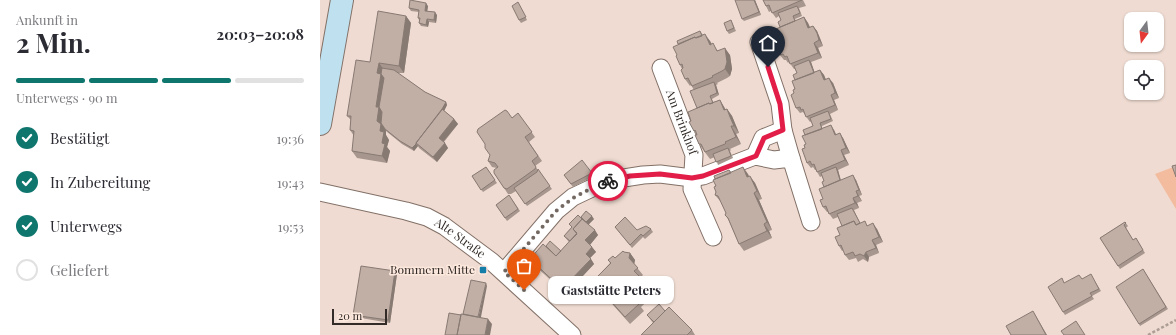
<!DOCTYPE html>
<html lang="de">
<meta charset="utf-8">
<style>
body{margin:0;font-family:"Playfair Display",serif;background:#f7f7f7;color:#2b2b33;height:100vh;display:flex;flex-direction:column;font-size:15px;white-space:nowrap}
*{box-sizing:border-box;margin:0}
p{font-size:13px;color:#7c7c81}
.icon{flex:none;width:22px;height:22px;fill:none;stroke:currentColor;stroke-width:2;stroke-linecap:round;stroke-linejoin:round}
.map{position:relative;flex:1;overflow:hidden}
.panel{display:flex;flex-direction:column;background:#fff;width:320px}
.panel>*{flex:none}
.needle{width:26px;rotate:195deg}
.buttons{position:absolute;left:804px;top:12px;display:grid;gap:8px}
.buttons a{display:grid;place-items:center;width:40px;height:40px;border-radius:8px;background:#fff;box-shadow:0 1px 3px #0004;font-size:20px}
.scale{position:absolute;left:12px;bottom:10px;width:55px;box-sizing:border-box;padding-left:4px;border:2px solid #322b27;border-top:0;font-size:11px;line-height:14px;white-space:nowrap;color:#322b27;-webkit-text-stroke:3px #fde8de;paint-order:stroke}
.pin{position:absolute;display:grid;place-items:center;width:34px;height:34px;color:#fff;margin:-41px -17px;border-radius:50% 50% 50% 0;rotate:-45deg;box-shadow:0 0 4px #0007}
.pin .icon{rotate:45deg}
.courier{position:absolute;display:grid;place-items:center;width:40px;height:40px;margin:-20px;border:3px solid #e11d48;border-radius:50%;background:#fff;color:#222;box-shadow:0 1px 5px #0007}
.bubble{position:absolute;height:28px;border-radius:8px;background:#fff;box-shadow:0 1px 3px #0004;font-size:13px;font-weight:700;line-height:28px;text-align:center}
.headline em{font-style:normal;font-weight:700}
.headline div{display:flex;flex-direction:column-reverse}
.headline{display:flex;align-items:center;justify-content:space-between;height:68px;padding:0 16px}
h1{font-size:26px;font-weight:700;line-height:30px}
.bar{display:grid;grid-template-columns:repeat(4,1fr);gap:6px 4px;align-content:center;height:48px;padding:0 16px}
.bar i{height:5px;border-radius:3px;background:#e1e1e2}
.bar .on{background:#0f766e}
.bar p{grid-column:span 4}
ol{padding:0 16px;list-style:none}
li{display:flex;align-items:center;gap:12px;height:44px}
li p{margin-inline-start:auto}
li .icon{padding:4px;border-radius:50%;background:#0f766e;color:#fff;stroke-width:4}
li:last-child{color:#7c7c81}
li i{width:22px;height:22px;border:2px solid #e1e1e2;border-radius:50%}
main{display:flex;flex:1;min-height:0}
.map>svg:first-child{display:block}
</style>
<main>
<section class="panel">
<div class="headline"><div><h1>2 Min.</h1><p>Ankunft in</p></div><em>20:03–20:08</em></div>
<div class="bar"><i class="on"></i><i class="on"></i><i class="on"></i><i></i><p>Unterwegs · 90 m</p></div>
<ol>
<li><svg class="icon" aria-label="check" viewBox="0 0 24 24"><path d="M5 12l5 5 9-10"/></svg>Bestätigt<p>19:36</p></li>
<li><svg class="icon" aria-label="check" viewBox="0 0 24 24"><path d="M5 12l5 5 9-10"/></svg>In Zubereitung<p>19:43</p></li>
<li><svg class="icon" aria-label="check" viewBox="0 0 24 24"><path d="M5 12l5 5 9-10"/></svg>Unterwegs<p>19:53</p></li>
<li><i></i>Geliefert</li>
</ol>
</section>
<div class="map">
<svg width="856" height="335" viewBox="0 0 856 335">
<rect width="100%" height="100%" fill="#efdbd1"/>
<path fill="#f4bc9e" d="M856,166V209L835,174Z"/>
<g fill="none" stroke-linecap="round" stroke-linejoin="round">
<defs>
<g id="minor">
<path d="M439,42L460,104L463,130L471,158"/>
<path id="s1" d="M341,68L374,155L372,189L393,237"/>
<path d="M435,156L443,138L463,130"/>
<path id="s2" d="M0,192L86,211L107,217L124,226L171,261L252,335"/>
<path d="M184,272L236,211L253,197L272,188L291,180L323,175L340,174L372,178L383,176L435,156L454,160L471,158L491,222"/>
</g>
<path id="secondary" d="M0,124L22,0"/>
</defs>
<use href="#minor" stroke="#827067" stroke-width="19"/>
<use href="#secondary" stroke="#827067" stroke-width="24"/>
<path stroke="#ac9d95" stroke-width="2.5" stroke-dasharray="3 2" stroke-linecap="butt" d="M828,335L856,320"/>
<use href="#minor" stroke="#fff" stroke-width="17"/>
<use href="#secondary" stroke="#bee0ef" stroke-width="22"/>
</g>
<path fill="#a6968d" d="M435,0L441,15L424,21L422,19Z
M443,0H483L486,6L479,8L482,16L475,19L476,21L484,17L488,23L490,27L493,26L497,31L500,38L503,46L498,48L502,58L491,62L494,72L500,70L504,75L506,80L513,83L519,98L514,100L518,110L510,114L513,121L502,126V128L514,130L516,134L523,138L530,153L524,155L529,165L518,170L521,180H536L542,195L539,196L542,201L537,203L539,208L534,210L540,223L557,229L563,242L556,245L559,253L549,257L548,262L543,259L538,262L536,258L529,260L525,255L524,250L522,251L519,246L520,235L522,226L518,217L513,219L508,212H507L503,207L504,181L502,176L500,177L496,170H495L493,167L491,168L487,163L485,148L486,144L485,135L493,126L492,121L490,122L485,115L483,112L480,113L476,108L474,93L475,80L477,73L475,69H474L469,62L468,63L466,60H464L460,55L458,40L461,20L459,16L456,18L451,11L449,12Z
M198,2L207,20L201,23L199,20Z
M108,6L107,11L117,15L116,23L109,22L108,27L101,26L99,23V20L98,18L99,12L91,11L89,8Z
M86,16L91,23L84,73H78L105,92L126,102L127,105L124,111L134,119L138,124L124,142L128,148L117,162L99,148L98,146L94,151L82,144L66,131V135L69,140L67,147L70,151L67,163L37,158L32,151L34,136L30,130L31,120L27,116L50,62Z
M411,20L416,31L409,34L407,31Z
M380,31L383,35L390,41L392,44L398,51L410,55L412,69L410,76L407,78L397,83L398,84L396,85L399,95L392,99L393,102L400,100L406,110L407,109L412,116L419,133L416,134L421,144L410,149L411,150L410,151L413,158L398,165L395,157L390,159L384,151L379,144L376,135L374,131L371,121L377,108L374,90L371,85L370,86L365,79L362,69L360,65L358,44Z
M198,113L215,137L209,142L222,161L215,166L232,189L207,206L196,191L191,194H188L174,173L177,168L172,167L168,161L192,118Z
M166,167L177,183L163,192L152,176Z
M409,170L411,172L428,174L429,177L435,183L442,199L439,200L452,230L449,231L452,238L424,251L419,244L408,219L405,215L406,213L401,202L395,195L396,192L395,179Z
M272,173L274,176L253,187L244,175Z
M189,195L200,211L187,221L176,205Z
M261,217L274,219L268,225L278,235L270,245L276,252L270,258L274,264L246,294L213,264L210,259L226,246L241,251L249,242L244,236L252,227L249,224L262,219Z
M805,222L808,226L806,228L813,240L816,238L825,253L800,269L780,238Z
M295,227L317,230L331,229L333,232L325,239L323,237L312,248Z
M304,252L310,253L315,260L314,264L323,275L320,278L332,287V292L334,295L321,307L324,311L310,324L293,305L288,298L291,295L281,285L276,278L290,263L288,260L295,258Z
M823,269L848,309L820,326L819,324Z
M75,271L77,274L70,323L35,317L33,315Z
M772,277L781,291L772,296L774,299L745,315L743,312L745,283Z
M345,311L372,330L375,335H321L333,323L327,315Z"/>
<path fill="#877a73" d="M434,0H435L441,15L439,12Z
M106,3L108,6L107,13L105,11Z
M115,12L117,15L116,23L114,20Z
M86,16L91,23L84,73L79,66Z
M484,17L488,23L492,33L488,28Z
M107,19L109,22L108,27L106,25Z
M493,26L497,31L503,46L499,40Z
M385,34L390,41L395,52L390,45Z
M494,43L498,48L502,58L498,53Z
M405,48L410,55L412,69L410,76L405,69Z
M489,60L491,62L496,76L494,73Z
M59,63L64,70L66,81L64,114L63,125L66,131V135L69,140L67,147L70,151L67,163L62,156L60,131L57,121L56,107L57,73Z
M500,70L504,75L508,85L504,80Z
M509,78L513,83L519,98L515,93Z
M394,82L396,85L399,95L397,93Z
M511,95L514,100L518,110L515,105Z
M400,100L404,107L409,117L404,110Z
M126,102L127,105L121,117L99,146Z
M407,109L412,116L419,133L414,126Z
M134,119L138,124L122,143L119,138Z
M511,125L514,130L518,140L515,135Z
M411,126L416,134L421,144L416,137Z
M520,133L523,138L530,153L526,148Z
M125,143L128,148L117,162L113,157Z
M96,144L98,146L94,151L92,148Z
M521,150L524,155L529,165L525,160Z
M423,167L428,174L432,184L427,177Z
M516,167L518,170L522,186L520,183Z
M533,175L536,180L542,195L539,190Z
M430,176L435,183L442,199L437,191Z
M536,191L542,201L538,196Z
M434,193L439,200L452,230L447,222Z
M533,198L537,203L539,208L535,203Z
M272,216L274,219L268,225L266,222Z
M553,223L557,229L563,242L559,237Z
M444,224L449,231L452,238L447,231Z
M275,230L278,235L269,246L265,240Z
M552,240L556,245L559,253L556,248Z
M272,247L276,252L269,259L266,254Z
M546,252L549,257L548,262L544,256Z
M310,253L315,260L314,265L309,258Z
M271,259L274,264L246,294L242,289Z
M75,271L77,274L70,323L68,320Z
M327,280L332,287V292L327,285Z
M166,283L167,286L160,322L158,319Z
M713,311L716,316L727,335H726Z
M168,319L172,324L170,335H165Z"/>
<path fill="#c1aea4" stroke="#877a73" d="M90,0L106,3L105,11L115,12L114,20L107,19L106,25L99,23L100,18H98L99,10L89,8Z
M415,0H434L439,12L422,19Z
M443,0H482L452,13L449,5L446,6Z
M198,2L206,17L199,20L192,6Z
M477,6L480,13L473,16L475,21L460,27L458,22L461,20L458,13Z
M58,11L86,16L79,66L59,63L57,73L61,74L56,107H59L57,121L61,124L60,131L64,132L62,143L65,144L62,156L32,151L34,131L30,130L31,116H27L36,60L50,62Z
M484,17L488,28L493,26L497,33L499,40L494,43L498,53L470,64L467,56L465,57L463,54L460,55L456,45L455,42L458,40L457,37H459L456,29Z
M411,20L414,28L407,31L404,23Z
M380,31L382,36L376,38L375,37L358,44L357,41Z
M385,34L390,45L393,43L397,51L405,48L407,62L405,69L402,71L392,76L393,77L372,86L368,78L365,79L361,70L363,68L362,64L360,65L356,56L357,55L353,47L375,37V38Z
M489,60L494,73L475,80L473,75L477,73L474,66Z
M62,68L74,70L105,92L126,102L121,111L96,143V144L92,148L80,141L65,129L61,123L62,112L59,107L64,78L61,74Z
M500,70L504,80L509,78L514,89L515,93L511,95L515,105L486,117L483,109L481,110L480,107L476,108L471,95L474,93L473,90L475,89L472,81Z
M394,82L397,93L390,96L393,103L390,104L389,103L377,108L370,91Z
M400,100L404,110L407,109L410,117L414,126H411L416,137L405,142L406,143L405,144L385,152L381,144H379L375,135H377L376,132L375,130L374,131L369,122L371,121L368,112L389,103V104Z
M122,109L134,119L119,138L125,143L113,157L96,143Z
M185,110L187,111L192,118L198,113L212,132L205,137L218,156L212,161L216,167L215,169L187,189L184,188L174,173V170L178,167L175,163L168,161L170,155L165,148V144L157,132L158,129Z
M508,111L511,119L500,123L502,129L485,135L483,130L493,126L490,118Z
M511,125L515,135L520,133L526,148L521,150L525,160L497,172L494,164L492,165L490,161L487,163L482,149L485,148L484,145L486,144L482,136Z
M408,148L411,156L396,162L393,154Z
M262,160L272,173L251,184L244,175Z
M856,165V177L852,166Z
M166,167L175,180L161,190L152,176Z
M423,167L427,177L430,176L437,191L434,193L447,222L444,224L447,231L419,244L408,218L405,215L406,213L398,196L395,195L396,192L394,187L396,186L393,180Z
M516,167L520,180L504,187L502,182L504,181L501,173Z
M218,169L230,186L205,204L194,188L217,172Z
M409,170L411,173L395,179L394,176Z
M533,175L539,190L536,191L538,196L533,198L535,203L509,214L506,206L503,207L500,200L503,199L499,189Z
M189,195L198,209L185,218L176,205Z
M532,208L540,223L536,225L534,221L522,226L517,214Z
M266,211L272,216L266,222L261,217Z
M258,215L262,219L253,229L257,234L250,241L244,236L252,227L249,224Z
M305,217L317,230L326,226L331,229L323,236L321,234L310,245L295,227Z
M262,219L275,230L265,240L272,247L266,254L271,259L242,289L210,259L223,244L236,256L257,233L253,229Z
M534,221L536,225L545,221L547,226L553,223L559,237L552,240L556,248L546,252L544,256L540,254L535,256L533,252L525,255L521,245L519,246L515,237L520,235L517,228Z
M805,222L806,223L804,225L813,240L816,238L823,250L798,266L780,238Z
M230,241L241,251L236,256L226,246Z
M303,251L304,252L310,253L309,258L318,268L314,271L322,279L327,280V285L329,287L315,300L319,304L305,317L288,298L292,294L276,278L291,263L288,260L293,256L295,258Z
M41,266L75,271L68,320L33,315Z
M823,269L846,307L819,324L796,287Z
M771,274L779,289L770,293L772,296L743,312L728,287L742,278L744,283L759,275L762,279Z
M151,280L166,283L158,317L143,314Z
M339,304L345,311L334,322L327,315Z
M349,307L372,330L367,335H321Z
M713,311L726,335H691L686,326Z
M129,313L141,315L137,335H125Z
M141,314L168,319L165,335H137Z
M756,321L765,335H744L741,331Z"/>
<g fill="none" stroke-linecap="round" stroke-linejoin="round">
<path stroke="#746962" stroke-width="4" stroke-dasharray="0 7.2" d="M204,290L184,272L236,211L253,198L272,188L288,181"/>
<path stroke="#e11d48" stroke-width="5" d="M288,181L310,176L340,174L372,178L383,176L436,156L444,138L463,130L460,104L448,67"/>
</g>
<rect fill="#157ea8" stroke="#fde8de" stroke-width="1.5" x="159" y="266" width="8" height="8" rx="2"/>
<g text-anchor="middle" stroke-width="3" stroke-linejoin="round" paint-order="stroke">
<g font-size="12" fill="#322b27" stroke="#fde8de">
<text dy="4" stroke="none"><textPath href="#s1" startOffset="58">Am Brinkhof</textPath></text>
<text dy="4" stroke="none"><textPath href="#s2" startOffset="149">Alte Straße</textPath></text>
</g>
<g font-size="12" fill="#322b27" stroke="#fde8de" text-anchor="end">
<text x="155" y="274">Bommern Mitte</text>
</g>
</g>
</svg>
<div class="buttons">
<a><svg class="needle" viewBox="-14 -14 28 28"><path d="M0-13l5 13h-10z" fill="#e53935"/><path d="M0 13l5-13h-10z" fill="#7c7c81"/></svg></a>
<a><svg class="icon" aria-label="locate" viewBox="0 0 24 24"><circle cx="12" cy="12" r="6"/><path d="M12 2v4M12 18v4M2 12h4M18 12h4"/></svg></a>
</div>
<div class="scale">20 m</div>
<div class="pin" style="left:204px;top:290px;background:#ea580c"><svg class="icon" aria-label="bag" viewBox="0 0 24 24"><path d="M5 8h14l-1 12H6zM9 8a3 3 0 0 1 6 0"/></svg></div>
<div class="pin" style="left:448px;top:67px;background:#1f2937"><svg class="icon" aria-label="home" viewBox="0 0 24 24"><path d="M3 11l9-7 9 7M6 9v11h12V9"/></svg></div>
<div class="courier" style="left:288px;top:181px"><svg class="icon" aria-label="bike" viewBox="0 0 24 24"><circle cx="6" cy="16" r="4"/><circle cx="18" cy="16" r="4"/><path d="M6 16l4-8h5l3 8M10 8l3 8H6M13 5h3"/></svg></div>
<div class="bubble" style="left:228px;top:276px;width:126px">Gaststätte Peters</div>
</div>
</main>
